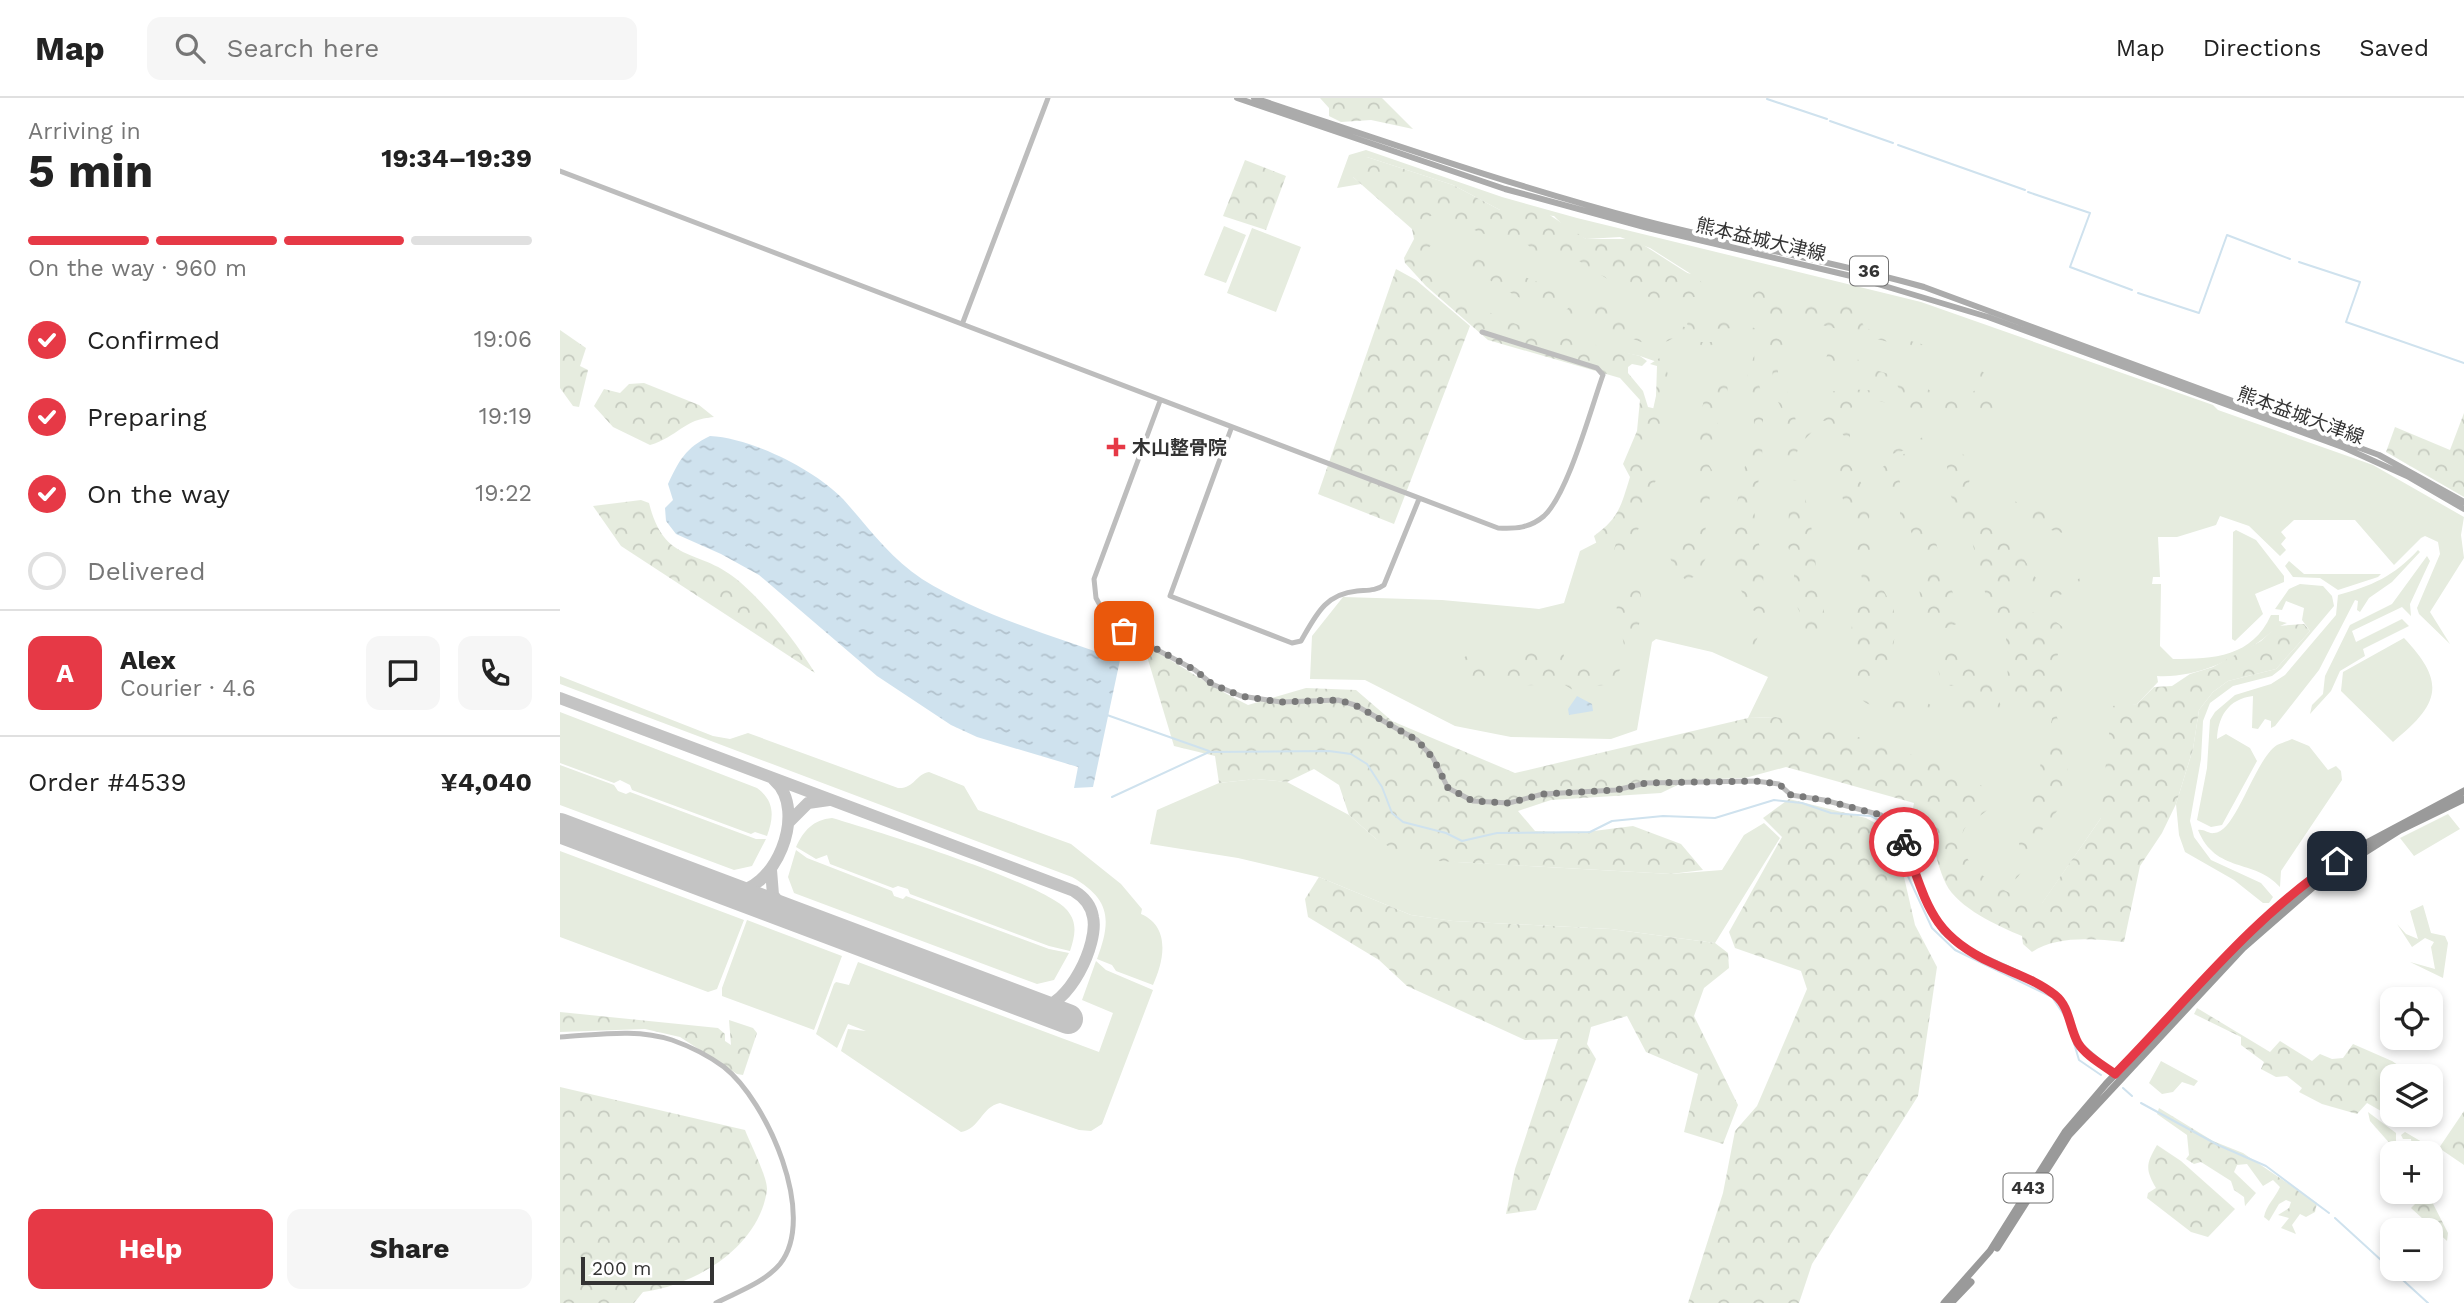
<!DOCTYPE html>
<meta charset="utf-8">
<style>
body{margin:0;font-family:"Work Sans","Noto Sans JP",sans-serif;background:#f6f6f6;color:#222;height:100vh;display:flex;flex-direction:column;font-size:26px;white-space:nowrap}
*{box-sizing:border-box;margin:0}
p{font-size:23px;color:#767676}
.icon{flex:none;width:38px;height:38px;fill:none;stroke:currentColor;stroke-width:2;stroke-linecap:round;stroke-linejoin:round}
.map{position:relative;flex:1;overflow:hidden}
.panel{display:flex;flex-direction:column;background:#fff;width:560px}
.panel>*{flex:none}
.buttons{position:absolute;left:1820px;top:889px;display:grid;gap:14px}
.buttons a{display:grid;place-items:center;width:63px;height:63px;border-radius:14px;background:#fff;box-shadow:0 4px 10px #0003;font-size:35px}
.scale{position:absolute;left:21px;bottom:18px;width:133px;box-sizing:border-box;padding-left:7px;border:4px solid #333;border-top:0;font-size:19px;line-height:24px;white-space:nowrap;color:#333;-webkit-text-stroke:5px #fff;paint-order:stroke}
.pin{position:absolute;display:grid;place-items:center;width:60px;height:60px;color:#fff;margin:-30px;border-radius:14px;box-shadow:0 4px 10px #0006}
.courier{position:absolute;display:grid;place-items:center;width:70px;height:70px;margin:-35px;border:5px solid #e63946;border-radius:50%;background:#fff;color:#222;box-shadow:0 2px 9px #0007}
.overview em{font-style:normal;font-weight:700}
.overview div{display:flex;flex-direction:column-reverse}
.overview{display:flex;align-items:center;justify-content:space-between;height:119px;padding:0 28px}
h1{font-size:46px;font-weight:700;line-height:52px}
.bar{display:grid;grid-template-columns:repeat(4,1fr);gap:10px 7px;align-content:center;height:84px;padding:0 28px}
.bar i{height:9px;border-radius:5px;background:#e0e0e0}
.bar .selected{background:#e63946}
.bar p{grid-column:span 4}
.line{display:flex;align-items:center;gap:18px;padding:0 28px;border-top:2px solid #e0e0e0}
.line div{flex:1}
.round{display:grid;place-items:center;flex:none;width:74px;height:74px;border-radius:14px;background:#f6f6f6}
ol{padding:0 28px;list-style:none}
li{display:flex;align-items:center;gap:21px;height:77px}
li p{margin-inline-start:auto}
li .icon{padding:7px;border-radius:50%;background:#e63946;color:#fff;stroke-width:4}
li:last-child{color:#767676}
li i{width:38px;height:38px;border:4px solid #e0e0e0;border-radius:50%}
.primary-button{display:flex;gap:14px;margin-top:auto;padding:14px 28px}
.primary-button a{flex:1;height:80px;border-radius:14px;background:#e63946;color:#fff;font-size:28px;font-weight:700;line-height:80px;text-align:center}
.primary-button a+a{background:#f6f6f6;color:#222}
header{display:flex;align-items:center;gap:42px;box-sizing:border-box;height:98px;padding:0 35px;background:#fff;border-bottom:2px solid #e0e0e0}
header strong{font-size:33px}
nav{display:flex;gap:38px;margin-inline-start:auto;font-size:24px}
.search{width:490px;height:63px;background:#f6f6f6;display:flex;align-items:center;gap:18px;box-sizing:border-box;padding:0 24px;border-radius:14px;color:#767676;font-size:26px}
main{display:flex;flex:1;min-height:0}
.map>svg:first-child{display:block}
</style>
<header>
<strong>Map</strong>
<div class="search"><svg class="icon" aria-label="search" viewBox="0 0 24 24"><circle cx="10" cy="10" r="6"/><path d="M15 15l6 6"/></svg>Search here</div>
<nav><a>Map</a><a>Directions</a><a>Saved</a></nav>
</header>
<main>
<section class="panel">
<div class="overview"><div><h1>5 min</h1><p>Arriving in</p></div><em>19:34–19:39</em></div>
<div class="bar"><i class="selected"></i><i class="selected"></i><i class="selected"></i><i></i><p>On the way · 960 m</p></div>
<ol>
<li><svg class="icon" aria-label="check" viewBox="0 0 24 24"><path d="M5 12l5 5 9-10"/></svg>Confirmed<p>19:06</p></li>
<li><svg class="icon" aria-label="check" viewBox="0 0 24 24"><path d="M5 12l5 5 9-10"/></svg>Preparing<p>19:19</p></li>
<li><svg class="icon" aria-label="check" viewBox="0 0 24 24"><path d="M5 12l5 5 9-10"/></svg>On the way<p>19:22</p></li>
<li><i></i>Delivered</li>
</ol>
<div class="line" style="height:126px"><b class="round" style="background:#e63946;color:#fff">A</b><div><b>Alex</b><p>Courier · 4.6</p></div><a class="round"><svg class="icon" aria-label="chat" viewBox="0 0 24 24"><path d="M4 5h16v11H9l-5 4z"/></svg></a><a class="round"><svg class="icon" aria-label="phone" viewBox="0 0 24 24"><path d="M5 4h4l2 5-3 2q2 4 5 5l2-3 5 2v4C11 20 4 13 5 4z"/></svg></a></div>
<div class="line" style="height:91px"><div>Order #4539</div><b>¥4,040</b></div>
<div class="primary-button"><a>Help</a><a>Share</a></div>
</section>
<div class="map">
<svg width="1904" height="1205" viewBox="0 0 1904 1205">
<defs>
<pattern id="forest-crowns" width="20" height="18" patternUnits="userSpaceOnUse" patternTransform="scale(1.75)"><rect width="20" height="18" fill="#e6ecdf"/><path d="M2 6a3 3 0 1 1 6 0M12 15a3 3 0 1 1 6 0" fill="none" stroke="#c6cbc0"/></pattern>
<pattern id="water-ripples" width="26" height="14" patternUnits="userSpaceOnUse" patternTransform="scale(1.75)"><rect width="26" height="14" fill="#cfe2ee"/><path d="M2 4q2-2 4 0t4 0M15 11q2-2 4 0t4 0" fill="none" stroke="#b2c2cd"/></pattern>
</defs>
<rect width="100%" height="100%" fill="#fff"/>
<path fill="#e6ecdf" d="M806,52L942,99L1017,120L1361,204L1653,307L1658,312L1813,367L1904,419L1901,437L1904,460L1870,514L1890,546L1859,516L1857,510L1880,456L1878,444L1865,438L1861,440L1834,467L1795,422H1734L1721,434L1726,440L1721,446L1726,452L1720,458L1689,428L1660,418L1656,427L1617,439H1598L1600,479H1593L1592,486H1601L1600,548L1613,561C1654,561 1692,559 1711,517H1719V523L1727,525C1715,529 1710,536 1700,543C1670,564 1634,580 1597,578L1598,584L1577,606L1562,609L1541,720L1472,820L1385,754L1417,700L1216,619L1188,620L1208,579L1152,554L1096,541L1092,544L1077,632L1051,641L951,639L895,628L805,582L750,581L752,538L783,499L882,502L979,511L1004,505L1020,453L1057,434L1069,421L1103,266L1080,258L931,227L850,165L857,153L855,114L872,106L1131,176L1090,150L1060,139L1026,141L1008,132L994,118L940,112L893,87L807,59L793,79L801,86L777,90L789,57Z
M664,128L686,137L666,185L644,177Z
M692,130L741,149L716,214L667,195Z
M1676,432L1696,442L1724,478V484L1695,496L1703,516L1675,543L1672,541L1673,434Z
M1858,452L1860,454L1832,484L1809,500L1800,514L1797,512L1798,503L1795,502L1759,572L1715,628L1711,630V623L1705,621L1698,631L1692,630L1693,598C1668,601 1658,619 1657,641L1666,636L1690,650L1697,663L1662,727L1651,729L1637,722L1647,670L1650,622L1655,614L1675,597L1711,586L1725,577L1776,517L1778,497C1812,488 1834,478 1858,452Z
M1867,458L1870,463L1850,506L1851,518L1842,509L1792,533L1796,544L1842,521L1849,528L1803,551L1805,558L1780,573L1771,593L1750,616L1752,607L1763,596L1765,578L1790,527L1832,506Z
M1729,463L1744,476H1821L1818,479L1778,492L1760,480L1733,479L1725,468Z
M1740,486L1763,488L1772,498L1774,508L1721,571L1712,578L1673,588L1650,605L1643,623L1641,661L1630,723L1634,739L1651,762L1701,785L1713,799L1709,805H1703L1674,782L1625,754L1619,737L1616,706L1633,651L1639,612L1653,594L1668,583L1716,571L1750,533L1742,522L1744,510L1726,503L1722,512L1715,511L1729,491Z
M1844,540C1888,586 1878,607 1833,644L1781,593L1783,574Z
M0,578L153,638L170,641L188,635L338,690C354,691 356,676 369,674L404,688L418,712L511,746L561,786L582,811L581,816C611,829 604,863 593,887L556,873L552,867L537,861C552,821 550,801 512,779L0,586Z
M0,614L197,690C215,703 214,719 207,738L195,734L191,736L72,692L70,687L60,682L54,685L0,665Z
M1732,641L1749,648L1768,672L1776,668L1781,673L1782,682L1721,773L1720,789C1694,760 1656,776 1638,732C1645,731 1648,736 1654,735C1676,735 1694,662 1717,647C1721,645 1728,643 1732,641Z
M0,667L54,687L58,693L66,696L70,694L196,741H206L192,768L174,772L0,707Z
M696,681L727,684L789,717L816,741L897,764L1111,776L1162,772L1184,737L1204,725L1220,740L1155,845L1051,831L893,823L851,817L759,779L678,760L590,746L597,712L659,685Z
M1888,716L1900,731L1854,758L1840,740Z
M272,720C314,732 484,785 507,812C518,825 515,838 510,853L489,848L350,796L348,791L338,788L333,790L270,766L267,757L256,761L236,749C244,732 253,722 272,720Z
M236,752L247,760L332,793L334,798L343,801L346,798L489,851L509,855L494,882L477,886L234,795L228,779Z
M0,753L184,822L157,891L148,894L0,839Z
M1863,807L1871,835L1885,838L1888,845L1883,880L1850,864L1875,871L1871,849L1874,844L1865,840L1852,849L1837,826L1846,836L1858,841L1850,813Z
M187,822L282,858L254,932L162,898V890Z
M536,863L546,872L593,892L542,1026L531,1033L519,1032L440,1005C421,1009 420,1031 401,1034L281,953L288,931L306,933L288,926L277,950L256,936L274,886L276,884L289,887L298,864L539,954L553,915L522,902Z
M1601,963L1638,983L1634,988L1622,984L1613,994L1602,996L1589,985Z
M1845,1034L1874,1051L1871,1056L1853,1055L1851,1041H1843L1841,1037Z"/>
<path fill="url(#forest-crowns)" d="M760,0H822L853,31L811,22L781,24L769,18V10Z
M807,59L893,87L940,112L953,106L979,110L1026,141H1074L1143,185V191L1135,199L1092,200L1057,187L1011,158L980,160L968,147L944,144L875,116L864,121L876,142L856,163L859,169L905,204L963,229L1080,258L1087,263L1082,268L1072,266L1068,269V275L1083,293L1088,309L1105,313L1106,321L1083,358L1098,368V376L1078,432L1060,460L1052,459L1058,438L1037,447L1034,438C1059,420 1061,408 1070,379L1063,366L1077,333L1080,302L1060,280L928,242L866,188L845,165L844,160L854,141L852,131L793,79L792,70L797,61Z
M685,62L726,78L706,132L663,118Z
M902,155L1001,193L1006,198L1004,206C979,216 953,196 933,184C922,177 910,173 899,166Z
M836,171L856,182L910,228L834,426L758,396Z
M1201,191L1243,206L1263,200H1280L1295,211L1305,230L1400,257L1399,262L1262,227L1220,221L1201,211L1192,197Z
M1021,199L1055,211L1084,237L1106,238L1119,228L1125,229L1126,233L1108,243L1096,246L1081,244L1010,217L1006,212Z
M1131,216L1199,231L1221,242L1239,241L1240,245L1223,250L1218,256V279L1235,306L1236,343L1270,314L1259,302C1268,284 1324,294 1342,296L1337,287L1307,280L1304,273L1309,270L1345,281L1352,280C1371,292 1380,305 1405,298C1411,296 1414,292 1420,290L1417,275L1419,271L1427,277L1431,298L1441,314L1437,319L1416,315L1353,310L1303,300L1290,311L1287,319L1301,331L1308,330C1314,335 1312,338 1316,344C1327,362 1350,345 1363,339L1365,343C1309,371 1330,347 1290,329V352L1285,339L1270,322L1263,323L1241,345L1233,363L1246,380L1242,384L1228,381L1223,375V324L1222,312L1212,291L1213,262L1177,230L1131,232L1127,226Z
M0,232L26,250L20,268L28,272L19,309L13,308L0,290Z
M1125,244H1158L1165,254H1157C1137,238 1116,253 1107,273L1113,302L1105,304L1096,299L1097,268L1090,266Z
M1276,251L1297,258L1301,270H1282L1266,262L1268,252Z
M1190,252L1194,254L1195,273L1203,300V326L1202,362L1194,410L1197,440L1205,464L1203,484L1208,517L1196,543L1193,552L1196,561L1188,559L1187,538L1200,515L1190,511L1185,502L1172,469L1176,409L1194,327L1193,298L1187,276Z
M1165,260C1172,273 1163,290 1171,306L1169,311L1155,320L1163,336L1151,357L1149,367L1153,374L1145,435L1146,460L1136,478L1126,482L1118,475L1105,451L1139,418L1140,412L1134,408L1139,323L1148,285L1158,278Z
M84,285L139,307L154,319C123,321 118,339 90,347L53,329L34,308L44,291L60,295L69,286Z
M1904,315V399L1826,354L1835,329L1890,352Z
M1387,343C1412,361 1417,368 1404,398C1414,422 1434,428 1451,444C1467,459 1470,480 1489,492C1505,489 1521,485 1528,468L1533,474L1532,479L1515,492L1493,499L1489,505L1476,501L1461,477L1453,479L1449,486C1458,526 1486,507 1507,534L1492,571L1504,584L1502,593L1492,608C1503,627 1516,686 1502,706C1494,718 1484,728 1476,741C1467,756 1467,777 1448,786V781C1462,767 1461,752 1457,733L1474,731L1478,722L1472,711V700L1492,621L1490,616L1486,615L1479,621L1469,620L1448,584L1446,539L1427,502L1413,447L1390,396L1387,368L1379,350Z
M1367,347L1375,348L1336,366L1341,389L1348,398L1349,416L1372,426C1377,460 1394,491 1402,524L1383,531C1361,519 1353,487 1364,465L1350,431L1340,419V401L1318,381L1319,372L1334,360Z
M1283,360C1298,373 1323,418 1301,433L1296,432C1287,416 1271,377 1283,360Z
M1438,392L1448,401L1488,415L1515,438L1487,431L1440,410L1434,404V394Z
M1235,399L1245,400C1257,440 1253,483 1267,523L1256,532L1259,547L1254,552L1248,547L1244,522L1234,503V470L1228,448L1229,407Z
M81,402L89,405C105,469 139,448 180,484C210,511 234,541 255,575L61,448L33,408Z
M1306,437L1312,441L1315,476L1333,510L1337,526L1329,571L1313,587V594L1325,603L1366,604L1375,610L1389,611L1408,596L1407,589L1401,585L1391,588L1382,584L1377,569L1387,541L1395,539L1432,583L1448,628C1419,605 1408,619 1376,619C1361,618 1348,613 1333,610C1316,607 1306,611 1296,594C1301,572 1294,571 1291,552C1287,528 1302,501 1302,482C1301,467 1293,452 1299,439Z
M1072,481C1097,502 1068,566 1050,586L1013,592L1003,586L954,588L942,584H908L902,580L901,561L910,556L943,570C959,558 979,547 1001,549L1006,564L1011,568H1038L1053,564L1064,547C1061,527 1045,492 1072,481Z
M1744,526L1750,533L1716,571L1668,583L1653,594L1639,612L1633,651L1616,706L1602,735L1580,768L1564,844C1534,841 1498,837 1472,854L1463,846L1462,838C1438,828 1398,810 1386,786C1372,756 1379,744 1351,721L1354,705L1226,669L1185,680L1128,682L1101,695L991,702L958,713L975,733L1018,735L1073,728L1121,746L1143,772L1111,776L861,762L840,755L816,741L789,717L779,687L754,671L727,684L696,681L659,685L655,658L614,648L586,555L581,553L583,546C619,566 651,589 688,607L746,590L796,592L832,623L955,675L1188,620L1216,619L1306,641L1325,650L1368,661L1426,690L1431,697V708C1424,718 1408,722 1403,734C1390,766 1456,805 1482,805L1541,720L1537,706L1545,674L1552,608L1577,606L1594,589L1612,588L1630,576L1653,569L1701,543L1717,528Z
M1229,701L1306,720L1328,732L1344,779L1355,827L1377,869L1358,998L1252,1166L1239,1205H1128L1163,1095L1175,1033L1197,1008L1247,891L1241,873L1175,850L1169,834L1222,739L1203,720Z
M759,779L851,817L894,823L1051,831L1155,845L1168,855L1169,870L1144,890L1134,918L1178,1007L1163,1046L1124,1034L1138,976L1086,954L1067,918L1031,929L1027,946L1036,961L976,1112L946,1116L955,1071L998,941L965,942L847,888L819,862L748,819L745,801Z
M1637,910L1710,954L1720,943L1752,963L1760,956L1772,961L1783,960L1793,946L1832,963L1854,978H1832V1017H1857L1849,1029L1807,1005L1797,1016L1762,1006L1739,994L1742,990L1727,978L1716,979L1701,971L1704,964L1681,947V939L1634,916Z
M0,914L158,930L165,936V943L171,947L169,922L193,930L197,935L183,977L177,976L120,939L85,931L0,934Z
M0,989L185,1032C190,1045 208,1080 207,1092C199,1149 136,1187 83,1194L74,1205H0Z
M1599,1010L1653,1043L1683,1055L1757,1105L1755,1114L1746,1119L1740,1116L1732,1127L1736,1136L1721,1130L1729,1120L1718,1117L1729,1110L1731,1104L1726,1102L1719,1106L1709,1123L1704,1119C1706,1108 1715,1100 1720,1089L1713,1082L1703,1088L1687,1066L1677,1067L1674,1074L1696,1095L1685,1108L1684,1099L1674,1092L1671,1083L1641,1064L1634,1066L1626,1061L1629,1057L1627,1037L1597,1016Z
M1904,1013V1067L1879,1050Z
M1808,1014L1836,1035V1045L1832,1048L1810,1023Z
M1597,1047L1621,1063L1675,1111L1648,1139L1631,1134L1587,1100L1588,1095L1596,1090C1585,1071 1586,1066 1597,1047Z
M1861,1094H1867L1888,1135L1887,1143L1851,1110L1863,1098Z"/>
<path fill="url(#water-ripples)" d="M150,338C191,340 254,371 283,401C308,429 330,460 362,481C421,518 494,538 560,562L533,689L514,690L518,669L417,639L391,627L317,578L199,477L161,456L116,436L106,423L105,410L113,402L108,386C119,363 125,350 150,338Z
M1017,598L1032,606L1033,613L1009,617L1008,611Z"/>
<g fill="none" stroke-linecap="round" stroke-linejoin="round">
<path stroke="#cfe2ee" stroke-width="2" d="M1207,1L1267,21
M1270,23L1333,45
M1338,47L1465,92
M1468,94L1530,115L1510,169L1572,192
M1739,164L1800,184L1786,224L1904,265
M1578,195L1639,215L1667,137L1730,161
M547,617L649,653
M552,699L649,654L769,653L791,656L807,666L822,689L832,715L843,724L886,735L902,743L937,735L1030,734L1052,723L1103,718L1155,720L1214,702L1242,705L1271,715L1311,718L1324,725L1336,739L1346,774L1372,830L1395,852L1492,899L1506,920
M1508,925L1519,962L1541,977
M1563,990L1572,998
M1581,1005L1658,1047L1706,1068L1769,1115
M1775,1120L1868,1205"/>
<path stroke="#c4c4c4" stroke-width="12" d="M0,600L514,793C524,799 531,807 533,819C539,845 509,910 477,910
M229,724L248,705L269,702
M211,772L213,797L228,816
M169,794C215,797 249,712 214,682"/>
<path stroke="#c4c4c4" stroke-width="30" d="M0,730L508,921"/>
<path stroke="#bdbdbd" stroke-width="5" d="M0,73C314,190 625,313 938,430C956,431 970,430 984,418C1008,396 1031,310 1043,277L1037,270L922,234
M403,224L488,0
M600,303L534,481L536,500L547,520L573,539L635,572L652,586L681,598L721,604L778,602L795,607L857,642L873,660L888,690L913,703L949,705L983,696L1056,692L1086,685L1195,683L1219,686L1231,697L1264,702L1321,717L1340,732L1373,819L1383,834L1398,847L1457,874L1495,897L1504,906L1518,945L1557,978
M671,331L610,498L732,545L741,543C756,517 765,496 797,493C807,492 816,493 824,487L859,401
M0,939C37,937 76,930 112,942C129,948 149,958 164,969C207,1003 258,1118 220,1166C204,1185 177,1194 156,1205"/>
<path stroke="#ababab" stroke-width="6" d="M677,0L945,91L1088,130L1291,178L1428,219L1785,350L1847,378L1904,411
M694,0C824,43 952,88 1085,123C1177,147 1272,163 1364,189L1819,357L1904,404"/>
<path stroke="#9a9a9a" stroke-width="7" d="M1437,1150L1509,1037L1683,850L1761,782L1840,732L1904,701
M1384,1205L1430,1153L1505,1034L1546,986L1680,846L1757,776L1797,750L1904,693
M1391,1205L1411,1184"/>
</g>
<g fill="none" stroke-linecap="round" stroke-linejoin="round">
<path stroke="#7a7a7a" stroke-width="7" stroke-dasharray="0 12.6" d="M564,533L635,572L652,586L681,598L720,604L778,602L795,607L857,642L873,660L888,690L913,703L949,705L983,696L1056,692L1086,685L1195,683L1219,686L1231,697L1264,702L1321,717L1335,726L1344,744"/>
<path stroke="#e63946" stroke-width="9" d="M1344,744C1367,804 1369,836 1432,865C1453,875 1476,882 1495,897C1510,909 1509,929 1518,945C1526,958 1543,967 1555,976C1626,904 1692,819 1777,763"/>
</g>
<path fill="#e63946" stroke="#fff" stroke-width="2.5" d="M552.5 338.5h7v7h7v7h-7v7h-7v-7h-7v-7h7z"/>
<g text-anchor="middle" stroke-width="7" stroke-linejoin="round" paint-order="stroke">
<g fill="#fff" stroke="#707070" stroke-width="2">
<rect x="1290" y="158.5" width="38" height="29" rx="5"/>
<rect x="1443.5" y="1075.5" width="49" height="29" rx="5"/>
</g>
<g font-size="18" font-weight="bold" fill="#333">
<text x="1309" y="179">36</text>
<text x="1468" y="1096">443</text>
</g>
<g font-size="19" fill="#333" stroke="#fff">
<text transform="translate(1201 141) rotate(13)" y="7">熊本益城大津線</text>
<text transform="translate(1741 317) rotate(20)" y="7">熊本益城大津線</text>
</g>
<g font-size="19" font-weight="bold" fill="#333" stroke="#fff" text-anchor="start">
<text x="572" y="356">木山整骨院</text>
</g>
</g>
</svg>
<div class="buttons">
<a><svg class="icon" aria-label="locate" viewBox="0 0 24 24"><circle cx="12" cy="12" r="6"/><path d="M12 2v4M12 18v4M2 12h4M18 12h4"/></svg></a>
<a><svg class="icon" aria-label="layers" viewBox="0 0 24 24"><path d="M12 4l9 5-9 5-9-5zM3 14l9 5 9-5"/></svg></a>
<a>+</a>
<a>−</a>
</div>
<div class="scale">200 m</div>
<div class="pin" style="left:564px;top:533px;background:#ea580c"><svg class="icon" aria-label="bag" viewBox="0 0 24 24"><path d="M5 8h14l-1 12H6zM9 8a3 3 0 0 1 6 0"/></svg></div>
<div class="pin" style="left:1777px;top:763px;background:#1f2937"><svg class="icon" aria-label="home" viewBox="0 0 24 24"><path d="M3 11l9-7 9 7M6 9v11h12V9"/></svg></div>
<div class="courier" style="left:1344px;top:744px"><svg class="icon" aria-label="bike" viewBox="0 0 24 24"><circle cx="6" cy="16" r="4"/><circle cx="18" cy="16" r="4"/><path d="M6 16l4-8h5l3 8M10 8l3 8H6M13 5h3"/></svg></div>
</div>
</main>
